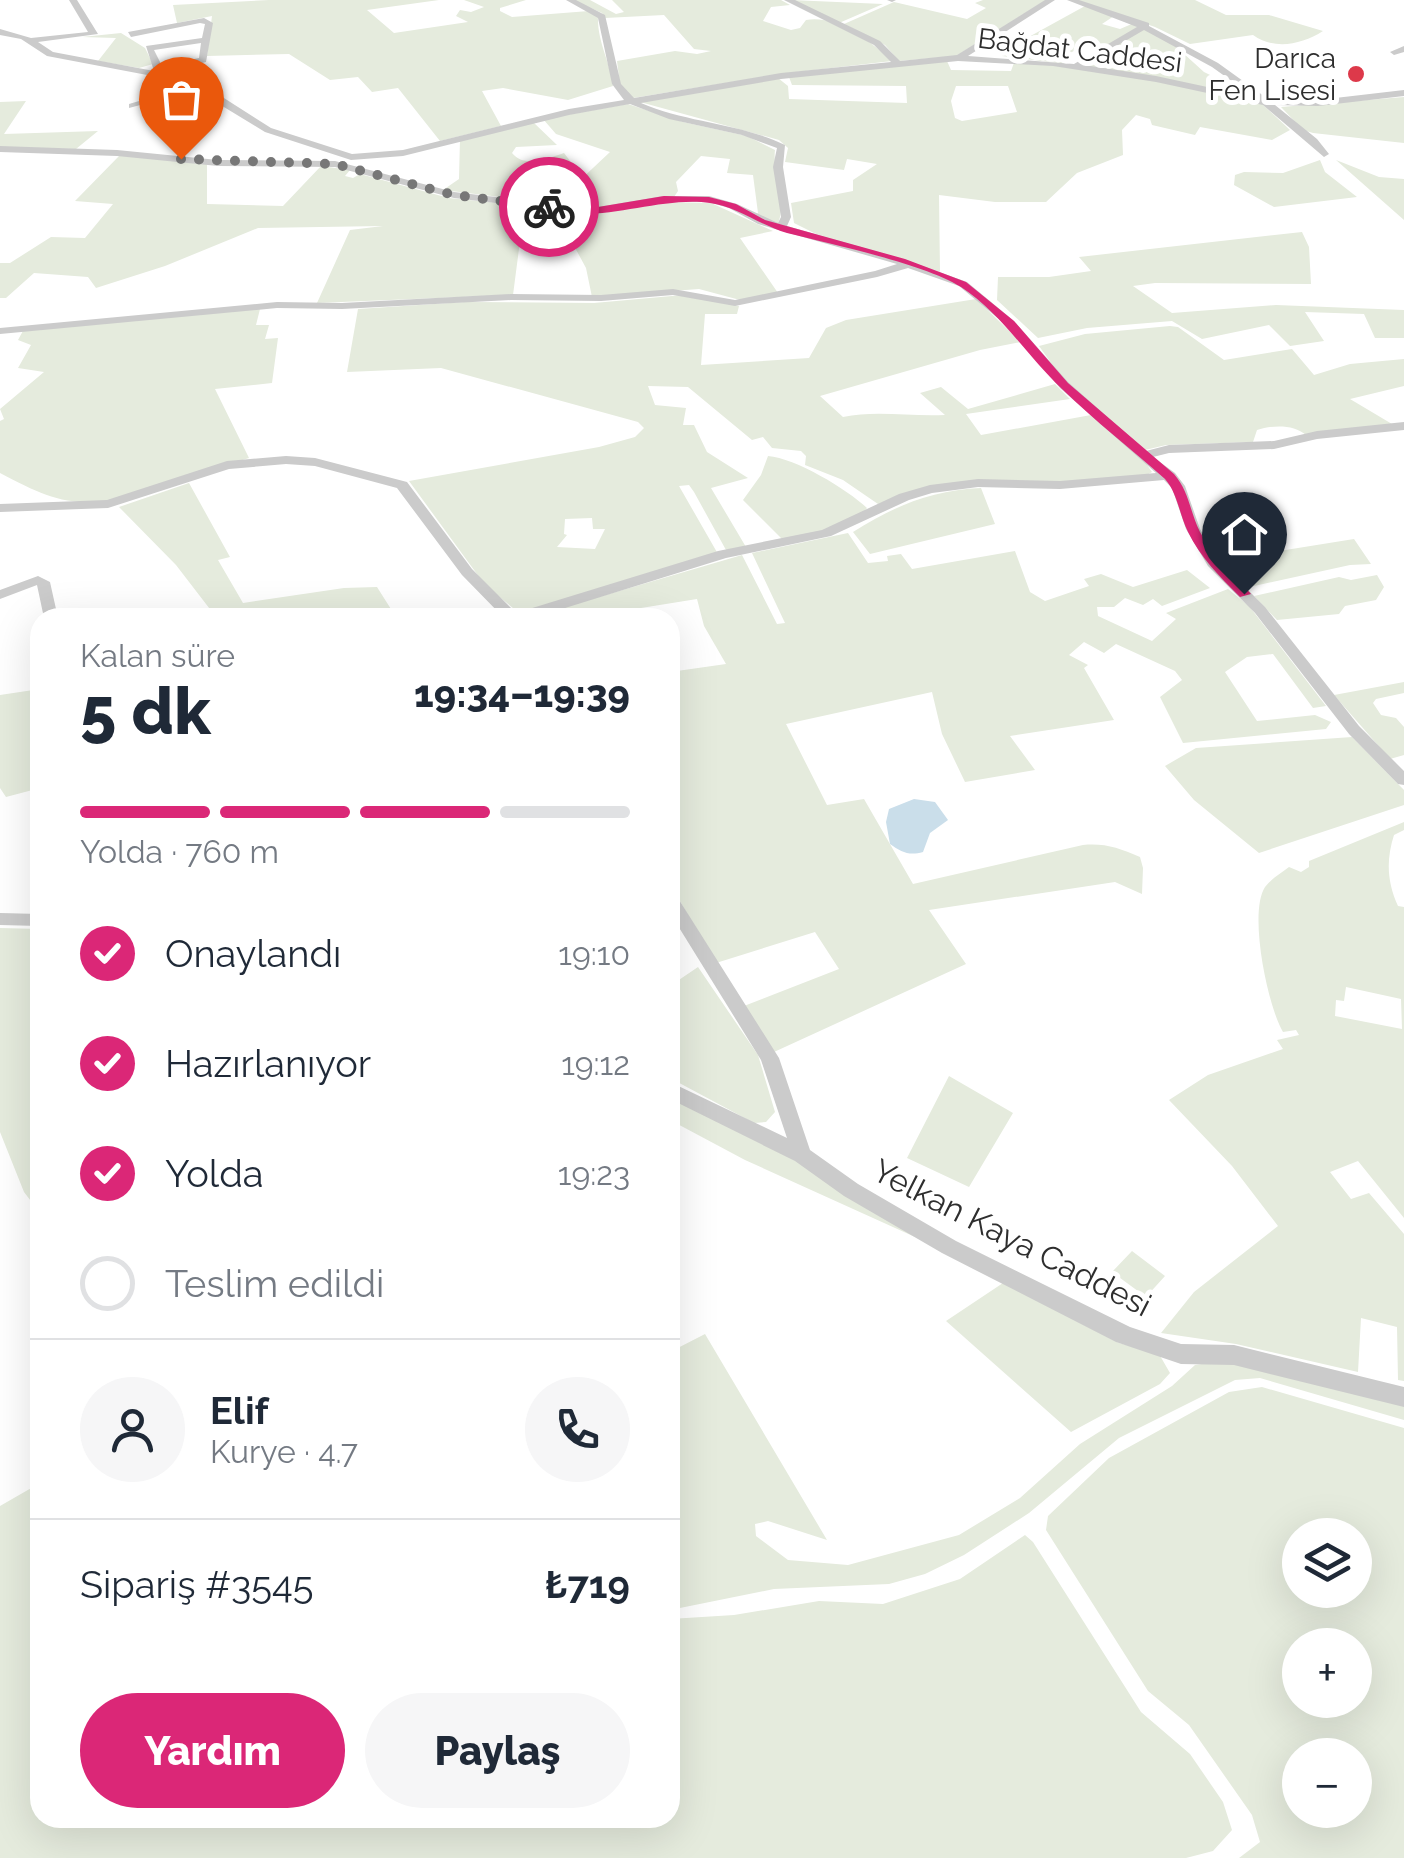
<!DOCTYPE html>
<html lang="tr">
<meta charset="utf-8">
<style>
body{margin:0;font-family:Raleway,sans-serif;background:#f6f6f7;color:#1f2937;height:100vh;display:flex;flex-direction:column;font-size:38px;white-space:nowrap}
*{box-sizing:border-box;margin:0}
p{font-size:32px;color:#747a83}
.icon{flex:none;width:55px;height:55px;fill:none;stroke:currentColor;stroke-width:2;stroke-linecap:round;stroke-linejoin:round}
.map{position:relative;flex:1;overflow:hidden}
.sheet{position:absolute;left:30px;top:608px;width:650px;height:1220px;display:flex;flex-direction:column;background:#fff;border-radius:30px;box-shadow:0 10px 40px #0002}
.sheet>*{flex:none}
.buttons{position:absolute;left:1282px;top:1518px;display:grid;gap:20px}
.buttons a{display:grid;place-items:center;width:90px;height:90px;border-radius:50%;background:#fff;box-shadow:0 10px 40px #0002;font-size:50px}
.pin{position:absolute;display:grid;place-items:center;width:85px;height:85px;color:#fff;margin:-102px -42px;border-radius:50% 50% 50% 0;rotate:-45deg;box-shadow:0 0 10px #0007}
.pin .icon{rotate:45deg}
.courier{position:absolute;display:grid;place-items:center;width:100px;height:100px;margin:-50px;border:8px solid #db2777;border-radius:50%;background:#fff;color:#222;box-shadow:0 2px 12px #0007}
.headline em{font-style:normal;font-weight:800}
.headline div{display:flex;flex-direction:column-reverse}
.headline{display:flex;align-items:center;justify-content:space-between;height:170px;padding:0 50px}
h1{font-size:65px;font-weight:800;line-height:75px}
.bar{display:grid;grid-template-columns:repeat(4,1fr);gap:15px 10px;align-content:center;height:120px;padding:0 50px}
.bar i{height:12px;border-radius:8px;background:#e0e1e3}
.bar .active{background:#db2777}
.bar p{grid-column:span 4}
.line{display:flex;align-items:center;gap:25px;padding:0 50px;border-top:2px solid #e0e1e3}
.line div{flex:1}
.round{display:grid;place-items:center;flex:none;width:105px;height:105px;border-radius:52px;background:#f6f6f7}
ol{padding:0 50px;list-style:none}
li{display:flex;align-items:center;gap:30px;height:110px}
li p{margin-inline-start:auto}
li .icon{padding:10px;border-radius:50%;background:#db2777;color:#fff;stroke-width:4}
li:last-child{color:#747a83}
li i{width:55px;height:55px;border:5px solid #e0e1e3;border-radius:50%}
.primary-button{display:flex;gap:20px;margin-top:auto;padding:20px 50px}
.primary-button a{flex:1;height:115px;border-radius:60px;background:#db2777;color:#fff;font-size:40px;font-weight:800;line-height:115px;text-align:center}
.primary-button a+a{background:#f6f6f7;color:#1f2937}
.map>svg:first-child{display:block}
</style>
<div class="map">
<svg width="1404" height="1858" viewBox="0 0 1404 1858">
<rect width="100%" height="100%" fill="#fff"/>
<path fill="#e5ebdd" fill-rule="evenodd" d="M269,0H439L367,10L394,33L468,22L456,16L460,10L471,12L484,7L464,0H526L500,8V11L512,17L589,11L598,16C597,42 610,61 613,86L568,100L503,88L482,91L501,126L440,141L398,88L372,92L358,77L330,80L289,54L207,56L212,16L177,23L173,5Z
M573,0H590L616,14L624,12L612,0H781L790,5L771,7L763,21L791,30L800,28L806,20C835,14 872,42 892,61L788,73L633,98L620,85L617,61L675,51L697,54L711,51L694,49L664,15L605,18L602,13Z
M791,0L883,4L839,23Z
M983,0H1046L956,56L899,61L885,45L844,24L894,2L967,19L986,8L975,3Z
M1077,0H1195L1226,15H1269L1323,31C1301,45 1274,50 1253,35L1190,44L1155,27Z
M1085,6L1114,16L1102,24L1120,29L1134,23L1141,26L1102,48L1087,44L1057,60L1066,64L1002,56L1007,49Z
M1144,27L1186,50L1183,53L1204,72L1253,96L1086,67Z
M121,33L145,48L153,64L139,68L98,61L116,38L82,37Z
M1015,60L1144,78L1260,102L1290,130L1272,140L1200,127L1195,135L1152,125L1150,119L1136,115L1122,130L1123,155L1077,173L1046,202H995L939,195L940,272L816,234L794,223L791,203L853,191V180L877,164L847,159L844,170L785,162L788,148L779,140L640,102L778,78L788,86L789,99L907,103L906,86L792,85L789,77L947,61L951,70L1011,71ZM956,86H1008L1017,112L962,121L955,118L951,101Z
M1404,97V143L1313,133L1303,130L1281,107Z
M26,101L4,134L98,131L76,149L0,147V102Z
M628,104L683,122L747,136L775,150C772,172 788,206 777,225L753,216L758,213L753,175L727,173L730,159L701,156L676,182L678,191L674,197L599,209L443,190L459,179L460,139L533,122L557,145L516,147L512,153C524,168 546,159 564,153L577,170L567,174L548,197L560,199L610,152L556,134L543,119Z
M120,155L207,164V204L283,206L321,166L350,170L345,176L353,178L360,174L449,198L597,213L665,202L711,203L773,231L740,238L778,293L740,300L699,289L592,297L586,268L573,244L520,241L513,295L317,303L350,230L383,226L258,228L165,266L96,288L88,277L34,273L6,298H0V263H10L51,237L85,238L113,204L75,201Z
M1320,160L1325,172L1357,197L1274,207L1234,185L1235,175L1244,172L1283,173Z
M1336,160L1379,177L1404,179V220Z
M1302,232L1309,247L1311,284L1155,283L1133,286L1172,313L1276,305L1404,310V338H1375L1364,314L1305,312L1324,341L1290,346L1269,325L1202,339L1172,321L1087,328L1038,338L997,300L998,277H1049L1091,271L1079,257Z
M683,295L739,306L737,314H705L701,365L809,358L826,328L846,320L976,299L1021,342L980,350L820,396L843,417C876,410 912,417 945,415L920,393L941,387L968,409L1055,384L1070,399L966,414L981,435L1091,415L1140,455L1152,472L1143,477L1061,483L980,482L878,504L843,480L805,465L806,456L801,451L772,448L763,437L752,440L688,387L648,386L655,405L686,408L683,425H694L707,452L748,478L711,488L746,547L726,550L694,492L689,485L679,486L718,554L519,613L485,585L409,481L599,447L635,437L644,428L638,422L441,368L347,372L358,309L465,302L594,303ZM592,518L593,529H605L595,549L557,547L567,535L564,534L565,519Z
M260,309L256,325H269L265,339L278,338L272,383L215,389L249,458L107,502C60,505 41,494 0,473V421L4,419L0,409L44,372L18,368L31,345L18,340L24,329Z
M1170,326L1178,327L1224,360L1292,349L1314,375L1350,364L1404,359V386L1350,399L1392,424L1306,435C1294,424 1272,425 1257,430L1253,442L1166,445L1145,450L1067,385L1039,346L1085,334Z
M768,456C795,458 847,489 867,508C850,531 809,534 783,540L743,500L761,475Z
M189,483L230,557L218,560L243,603L344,588L377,587L396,617H216L176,565L119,507Z
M981,488L995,524L870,554L853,532C894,506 932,490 981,488Z
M848,533L868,563L888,561L887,556L901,554L912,569L1015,551L1030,592L1045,601L1089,586L1084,579L1101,574L1133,587L1187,570L1210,588L1162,606L1153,599L1143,605L1125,598L1114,607H1097L1098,616L1152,641L1176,619L1166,613L1228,589L1249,606L1326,706L1313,708L1273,654L1247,657L1225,672L1257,721L1315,715L1331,722L1326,729L1183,743L1160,697L1182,680L1175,671L1116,644L1104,653L1084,642L1069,655L1088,665L1084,668L1114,720L1010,736L1035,770L965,782L942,734L932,692L786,724L827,805L864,799L913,884L1083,845C1105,843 1119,848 1140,857L1143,868L1142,894L1115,882L929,910L966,964L774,1052L744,1006L839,969L815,932L716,963L670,884V672L726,664L704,626L697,599L641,608L643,617L534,616L742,555L777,624L785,623L752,553Z
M1354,539L1371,564L1350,565L1245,588L1218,561Z
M1377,575L1384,587L1376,600L1345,606L1339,614L1277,620L1254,596L1339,577L1351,580Z
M1404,682V693L1376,699L1373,703L1381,715L1396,718L1404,727V755L1390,759L1334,695Z
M40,689V788L6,797L0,788V695Z
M1352,737L1404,790V805L1259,853L1194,800L1165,766L1196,748Z
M1404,822V830L1394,835C1386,860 1387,882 1398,906L1404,907V1218L1358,1161L1330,1172L1351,1199L1369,1193L1404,1234V1381L1398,1380L1397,1327L1361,1318L1358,1372L1236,1344L1161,1333L1194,1292L1278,1226L1232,1166L1169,1100L1208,1075L1283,1049L1277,1040L1299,1035L1296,1030L1283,1032C1268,1007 1248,913 1265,887C1271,879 1281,873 1289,867L1301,872L1309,867V861ZM1346,987L1401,999L1402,1029L1335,1016L1336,1000L1344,1001Z
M0,928L40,929V1213L24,1192L0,1132Z
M698,967L758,1055L775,1112L766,1122L754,1123L670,1078V986Z
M949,1076L1013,1113L969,1187L907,1158Z
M670,1095L803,1160L915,1237L745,1160L670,1120Z
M1132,1251L1165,1276L1146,1297L1112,1272Z
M1003,1283L1119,1343L1159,1354L1170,1373L1160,1384L1071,1432L946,1321Z
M705,1334L827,1540L768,1521L755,1524L756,1536L788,1560L848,1565L959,1535L1020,1498L1080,1444L1172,1386L1195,1365L1221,1361L1404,1406V1420L1260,1378L1235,1380L1119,1438L1029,1513L964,1555L925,1574L889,1584L774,1589L670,1610V1352Z
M1262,1387L1404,1428V1858H1239L1260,1842L1252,1815L1189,1725L1148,1691L1046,1530L1048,1516L1109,1458L1229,1392ZM1300,1535H1355V1590H1300ZM1300,1645H1355V1700H1300ZM1300,1755H1355V1810H1300Z
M40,1483V1818H670V1619L734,1615L819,1601L883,1604L960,1579L1025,1535L1033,1542L1141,1712L1190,1754L1223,1802L1232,1830L1213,1851L1186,1858H0V1506Z"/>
<path fill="#cadeea" d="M914,799L935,802L948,820L930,833L923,852C909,856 901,852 890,844L886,822L889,809Z"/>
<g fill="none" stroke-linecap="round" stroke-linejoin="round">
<path fill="#cbcbcb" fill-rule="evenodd" d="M69,0H77L98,34L38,42L53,52L154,71L146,46L202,38L205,24L200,23L131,37L128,32L204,18L213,23L206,62L163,73L190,78L202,84L271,128L352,154L403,150L569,109L624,100L612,84L598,18L566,0H576L605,15L621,84L634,98L781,73L891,62L874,45L784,0H795L880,41L900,61L957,55L1045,0H1055L968,56L1074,64L1137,27L1067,0H1079L1149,23V26L1218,63L1268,99L1318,100L1404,90V96L1318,106L1275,105L1317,139L1329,154L1324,157L1263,105L1156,82L1053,66L958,61L781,79L641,103C687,123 740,123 785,145L783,167L791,217L787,226L906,260L967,282L1014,321L1068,382L1146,451L1169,445L1274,441L1317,431L1404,422V430L1317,439L1274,449L1169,453L1153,457L1175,473L1185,486L1200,529L1219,561L1265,607L1359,726L1404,771V785L1398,784L1349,734L1255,613L1208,566L1186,529L1172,488L1164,480L1060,489L978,487L932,493L909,500L831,536L726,558L533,618H504L462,575L397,488L315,466L286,464L229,469L108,508L0,512V504L107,500L227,461L286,456L315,458L407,482L472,569L516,613L718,551L822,530L899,494L930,485L978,479L1060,481L1156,473L1060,388L1006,325L959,286L908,268L877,277L735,306L673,295L601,301L511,300L342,309L277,308L0,334V328L277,302L342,303L511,294L601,295L673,289L735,300L875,271L897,264L758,224L729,208L708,202H663L598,213L555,210L454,198L335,167L218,166L117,156L0,152V146L117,150L218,160L335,161L454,192L555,204L598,207L663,196H709L737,204L778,223L781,217L773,167L777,148L742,135L669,119L630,104L569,115L403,156L351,160L265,132L196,90L129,108V104L190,86L184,82L47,56L21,39L0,35V29L31,38L88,32ZM1144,30L1212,67L1254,97L1156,76L1084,65ZM201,43L199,58L162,66L154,50Z
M887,0H896L892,2Z
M1404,46V52L1394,55L1390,52Z
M38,576L50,582L58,618H44L37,585L0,599V590Z
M670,893L676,895L779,1058L810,1150L858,1184L956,1241L1130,1327L1181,1344L1234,1345L1404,1387V1407L1234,1365L1181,1364L1116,1342L942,1253L844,1196L795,1161L670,1099V1082L787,1138L761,1060L670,913Z
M0,913L40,914V926L0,925Z"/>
</g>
<path fill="#db2777" d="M664,196L709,197L736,204L765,220L905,259L966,282L1014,321L1068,383L1174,474C1189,491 1190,512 1200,532C1213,557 1233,573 1251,594L1240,597C1219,576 1201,558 1188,532C1179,514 1178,494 1165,479C1131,449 1095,421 1062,389C1027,356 1002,314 961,287C922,263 833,245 787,233C760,225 735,206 710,203C659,195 590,228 545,207H598Z"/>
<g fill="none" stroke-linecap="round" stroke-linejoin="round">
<path stroke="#777" stroke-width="10" stroke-dasharray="0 18" d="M181,159L335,164L454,195L549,207"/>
</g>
<circle fill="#dd394a" stroke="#fff" stroke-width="4" cx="1356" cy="74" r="10"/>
<g text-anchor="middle" stroke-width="10" stroke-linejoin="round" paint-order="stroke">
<g font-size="28" fill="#2e2e2e" stroke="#fff">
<text transform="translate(1080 50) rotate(7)" y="10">Bağdat Caddesi</text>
</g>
<g font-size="28" fill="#2e2e2e" stroke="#fff" text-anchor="end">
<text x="1336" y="68">Darıca<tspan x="1336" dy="32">Fen Lisesi</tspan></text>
</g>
<g font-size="32" fill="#2e2e2e" stroke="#fff">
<text transform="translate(1012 1238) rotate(27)" y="11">Yelkan Kaya Caddesi</text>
</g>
</g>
</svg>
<div class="buttons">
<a><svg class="icon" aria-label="layers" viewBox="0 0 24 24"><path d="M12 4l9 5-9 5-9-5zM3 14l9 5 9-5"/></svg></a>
<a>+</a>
<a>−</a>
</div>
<div class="pin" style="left:181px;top:159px;background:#ea580c"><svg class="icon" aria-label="bag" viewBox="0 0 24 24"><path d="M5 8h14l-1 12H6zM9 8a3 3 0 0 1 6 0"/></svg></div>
<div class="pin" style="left:1244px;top:594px;background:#1f2937"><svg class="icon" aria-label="home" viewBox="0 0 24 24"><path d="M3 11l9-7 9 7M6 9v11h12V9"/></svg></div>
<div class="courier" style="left:549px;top:207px"><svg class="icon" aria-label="bike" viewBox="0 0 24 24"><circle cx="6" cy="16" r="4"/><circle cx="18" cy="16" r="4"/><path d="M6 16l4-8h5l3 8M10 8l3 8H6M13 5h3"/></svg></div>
<section class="sheet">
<div class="headline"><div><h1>5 dk</h1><p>Kalan süre</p></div><em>19:34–19:39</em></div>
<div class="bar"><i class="active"></i><i class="active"></i><i class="active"></i><i></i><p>Yolda · 760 m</p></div>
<ol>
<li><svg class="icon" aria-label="check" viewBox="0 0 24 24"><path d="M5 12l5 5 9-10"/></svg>Onaylandı<p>19:10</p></li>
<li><svg class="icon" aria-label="check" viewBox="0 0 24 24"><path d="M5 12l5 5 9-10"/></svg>Hazırlanıyor<p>19:12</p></li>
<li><svg class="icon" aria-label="check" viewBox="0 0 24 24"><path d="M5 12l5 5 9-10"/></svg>Yolda<p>19:23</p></li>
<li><i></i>Teslim edildi</li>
</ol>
<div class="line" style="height:180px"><a class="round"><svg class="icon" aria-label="person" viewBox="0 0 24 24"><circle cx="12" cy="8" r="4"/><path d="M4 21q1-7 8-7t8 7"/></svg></a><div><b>Elif</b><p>Kurye · 4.7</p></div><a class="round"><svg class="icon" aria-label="phone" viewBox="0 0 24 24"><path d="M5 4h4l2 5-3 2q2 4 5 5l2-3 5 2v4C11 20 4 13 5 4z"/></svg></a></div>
<div class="line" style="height:130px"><div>Sipariş #3545</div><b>₺719</b></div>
<div class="primary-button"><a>Yardım</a><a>Paylaş</a></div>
</section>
</div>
